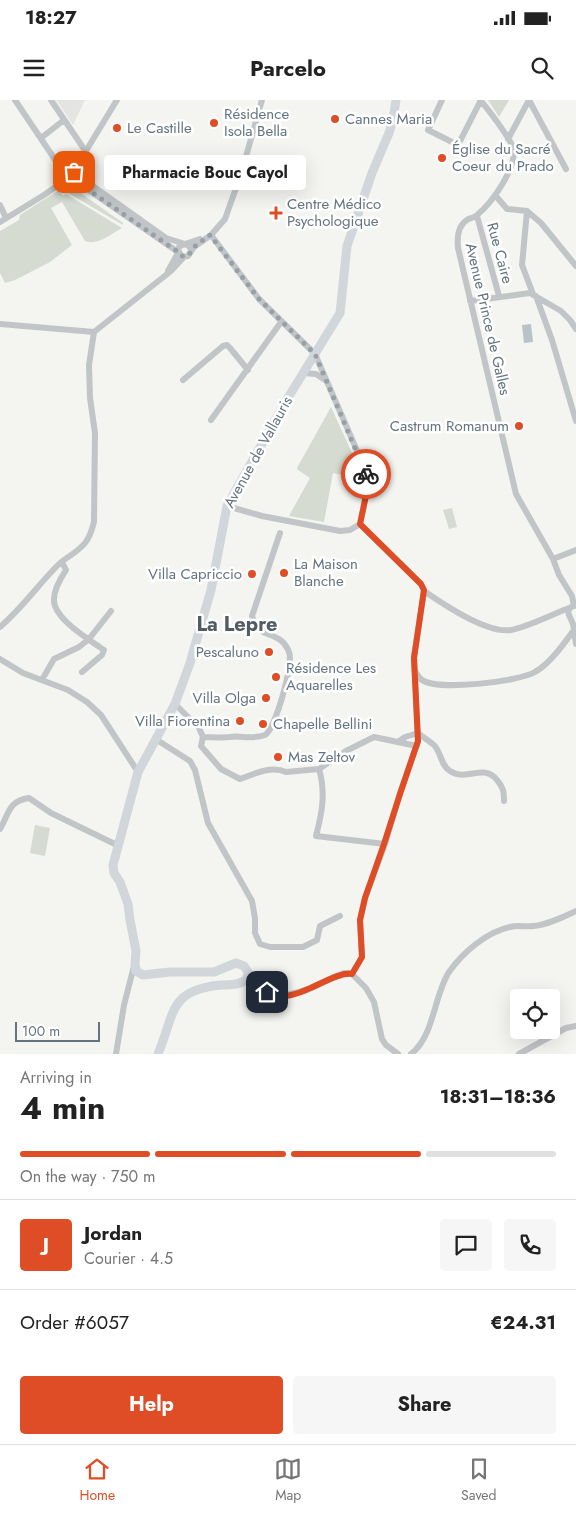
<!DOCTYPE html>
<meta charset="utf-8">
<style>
body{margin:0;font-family:Jost,sans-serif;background:#f6f6f6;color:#222;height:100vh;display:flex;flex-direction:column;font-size:19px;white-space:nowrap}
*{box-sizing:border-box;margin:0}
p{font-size:16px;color:#767676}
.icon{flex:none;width:28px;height:28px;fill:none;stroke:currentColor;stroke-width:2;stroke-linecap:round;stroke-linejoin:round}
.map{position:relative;height:954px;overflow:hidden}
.details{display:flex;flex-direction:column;background:#fff;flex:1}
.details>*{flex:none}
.tools{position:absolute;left:510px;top:889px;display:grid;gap:10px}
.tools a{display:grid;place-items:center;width:50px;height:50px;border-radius:5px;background:#fff;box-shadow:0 5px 20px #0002;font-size:25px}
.scale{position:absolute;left:15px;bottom:12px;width:85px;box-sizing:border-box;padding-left:5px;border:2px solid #637480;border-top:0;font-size:14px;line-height:18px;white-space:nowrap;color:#637480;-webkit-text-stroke:4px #fff;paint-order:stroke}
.pin{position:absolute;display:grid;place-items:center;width:42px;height:42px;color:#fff;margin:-21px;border-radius:10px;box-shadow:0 2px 8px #0006}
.courier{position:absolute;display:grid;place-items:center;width:50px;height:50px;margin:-25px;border:4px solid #de4d26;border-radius:50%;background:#fff;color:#222;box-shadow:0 1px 6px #0007}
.bubble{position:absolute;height:35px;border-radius:5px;background:#fff;box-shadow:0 5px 20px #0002;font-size:16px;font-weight:700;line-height:35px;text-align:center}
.headline em{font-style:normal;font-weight:700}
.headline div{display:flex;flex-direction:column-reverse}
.headline{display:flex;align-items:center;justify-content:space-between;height:85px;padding:0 20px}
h1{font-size:32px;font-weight:700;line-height:38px}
.bar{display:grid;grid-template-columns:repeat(4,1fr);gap:8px 5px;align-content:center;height:60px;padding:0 20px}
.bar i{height:6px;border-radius:4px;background:#e0e0e0}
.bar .current{background:#de4d26}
.bar p{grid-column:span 4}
.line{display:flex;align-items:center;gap:12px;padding:0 20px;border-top:1px solid #e0e0e0}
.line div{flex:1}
.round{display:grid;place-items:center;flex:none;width:52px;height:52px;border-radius:5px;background:#f6f6f6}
.cta{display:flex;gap:10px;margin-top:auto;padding:10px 20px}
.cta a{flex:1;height:58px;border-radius:5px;background:#de4d26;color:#fff;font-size:20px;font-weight:700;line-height:58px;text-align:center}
.cta a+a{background:#f6f6f6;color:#222}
.status{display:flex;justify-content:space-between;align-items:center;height:35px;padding:0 25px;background:#fff;direction:ltr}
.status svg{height:14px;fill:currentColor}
header{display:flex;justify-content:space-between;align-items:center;height:65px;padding:0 20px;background:#fff;font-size:22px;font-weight:700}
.tabs{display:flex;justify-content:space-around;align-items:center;height:70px;border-top:1px solid #e0e0e0;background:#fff;font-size:14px;color:#767676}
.tabs a{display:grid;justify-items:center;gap:2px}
.tabs .current{color:#de4d26}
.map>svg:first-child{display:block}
</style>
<div class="status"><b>18:27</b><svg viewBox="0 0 49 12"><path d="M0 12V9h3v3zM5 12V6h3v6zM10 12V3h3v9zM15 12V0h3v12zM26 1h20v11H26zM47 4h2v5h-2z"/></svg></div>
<header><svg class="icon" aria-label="menu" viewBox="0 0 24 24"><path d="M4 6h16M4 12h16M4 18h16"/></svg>Parcelo<svg class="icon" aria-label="search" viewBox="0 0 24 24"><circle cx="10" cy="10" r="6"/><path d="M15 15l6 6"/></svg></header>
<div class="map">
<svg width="576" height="954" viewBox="0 0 576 954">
<rect width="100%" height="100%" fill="#f4f4f0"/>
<path fill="#e4e5e3" d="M56,0H85L73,25L59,4Z"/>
<path fill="#d5dbd1" d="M488,0H509L499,17Z
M75,85L79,87V92L123,123V125L68,93Z
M59,90L63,96L66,94L122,128C111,134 97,146 85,141L62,102L51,108L72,145L50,162L15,180L5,183L0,173V131L19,120L20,115Z
M331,307L358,366L356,378L333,373L324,422L289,416L310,378L298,370L297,368Z
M452,408L457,427L449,429L443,410Z
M35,725L50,728L45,756L30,753Z"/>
<path fill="#b8c3c7" d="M531,224L533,242L524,243L522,225Z"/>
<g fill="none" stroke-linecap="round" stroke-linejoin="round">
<path stroke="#c1c5c8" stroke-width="6" d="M15,0L68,79
M51,0L86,52
M442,0L428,30L458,45L481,0
M480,0C488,9 510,38 513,48C518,67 491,104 477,115C474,118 470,118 467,120C457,126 457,138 458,148L516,394L553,459L559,475L572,496L574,506
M529,0L566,69
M41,38L64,20
M508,39L529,0
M73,72L166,138L185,144L200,139
M70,77L178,152
M495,95L507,109L527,111L522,165L533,194
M0,105L6,118
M527,111L541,123L576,166
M477,116L499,196
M0,122L44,95L70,77L117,0
M211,135L259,199L315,254L365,369L368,386L360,424
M191,150L189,146L184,144L179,147L178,150L182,157L188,156L194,147L211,135L225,119L241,74L262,0
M168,171L178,153
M536,196L552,240L576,321
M470,201L530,193L561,211L570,220L576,229
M0,224L94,232
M303,273L316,274L325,280
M183,280L223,246L227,245L230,248L248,270
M211,320L281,222
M227,406L262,416L340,431L350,430L360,424
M553,459L576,450
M62,462L66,470C60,479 51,495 55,506C61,523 90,540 104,550L102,555L82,572
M424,491C443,504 487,534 511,530C527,527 553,514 569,508
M571,507L568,511L569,515L573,524L576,544
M0,527C22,508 38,485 58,465C66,457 77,453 85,443C90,437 92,430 94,422L95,333L90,298L89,265L94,232L171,171L184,157
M0,559L23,573L68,590L87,602L101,615L138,672
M415,571C417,574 419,578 422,580C437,591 518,582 535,572C550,564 566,541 576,527
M43,578L54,559L79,547L89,539L111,511
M175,604L199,628L203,637L201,646L221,669L240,679C254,674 271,665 286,672L319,669L346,651L374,637L417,646
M203,637C212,637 221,638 230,637C240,635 253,640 265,635C275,630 294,563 289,552C282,533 265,537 256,527C254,525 253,519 252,516L280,433
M157,640L190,661L195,670L208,723L252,801L255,818V833L260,844L270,847H303L317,840L320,826L340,816
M398,642L405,637L418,633C423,637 429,641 434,645C441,652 441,666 450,671C467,682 484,663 497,680C503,687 504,691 504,701
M319,669C326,693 322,713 316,736L385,744
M0,729C9,714 8,701 29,698L51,713L119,746
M352,874L362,857L360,820L365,798L385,744L400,693L418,641L414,557L424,491L421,484L360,424
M249,876L271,895L278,897L307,890L344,873L352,874L366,888L374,902L382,939L386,945L398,954
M116,954L124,905L134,866
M411,954C434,937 434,895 449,872C463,852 487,832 510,827C517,825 525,827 533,826C547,825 563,817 576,811
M519,954L566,928L576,926"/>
<path stroke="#d1d6da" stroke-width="9" d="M158,954C175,914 168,890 221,885C230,885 240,885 247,879L248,872L244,866L236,863L214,872H170L143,875L136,871L135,864L136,851L130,820L128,804L120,782L114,773L113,765L138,672L175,604L190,563L211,490L227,406L286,301L340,213L347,146L372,73L389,33L393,20L396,0"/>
</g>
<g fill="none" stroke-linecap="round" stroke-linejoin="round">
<path stroke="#96a1a7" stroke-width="5" stroke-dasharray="0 9" d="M74,72L70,77L178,152L182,156H188L194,147L210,135L259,199L315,254L366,374"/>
<path stroke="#de4d26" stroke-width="6" d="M267,892L274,897C285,897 298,894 308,889C319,885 341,871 352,874L362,857L360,820L365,798L384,744L400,694L418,641L414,558L424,490L421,484L360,424L368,386L366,374"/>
</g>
<g fill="#de4d26" stroke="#fff" stroke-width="2">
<circle cx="335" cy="19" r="5"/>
<circle cx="214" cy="23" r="5"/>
<circle cx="117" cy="28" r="5"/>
<circle cx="442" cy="58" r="5"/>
<path d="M273.5 105.5h5v5h5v5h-5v5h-5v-5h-5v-5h5z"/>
<circle cx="519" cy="326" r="5"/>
<circle cx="284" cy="473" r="5"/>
<circle cx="252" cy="474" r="5"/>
<circle cx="269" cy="552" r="5"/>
<circle cx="276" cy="577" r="5"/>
<circle cx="266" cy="598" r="5"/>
<circle cx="240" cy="621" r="5"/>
<circle cx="263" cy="624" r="5"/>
<circle cx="278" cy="657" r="5"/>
</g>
<g text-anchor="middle" stroke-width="5" stroke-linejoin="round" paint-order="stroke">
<g font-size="15" fill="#637480" stroke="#fff" text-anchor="start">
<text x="224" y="19">Résidence<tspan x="224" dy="17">Isola Bella</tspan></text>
<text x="345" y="24">Cannes Maria</text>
<text x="127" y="33">Le Castille</text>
<text x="452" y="54">Église du Sacré<tspan x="452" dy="17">Coeur du Prado</tspan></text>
<text x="287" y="109">Centre Médico<tspan x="287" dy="17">Psychologique</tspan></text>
<text x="509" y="331" text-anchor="end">Castrum Romanum</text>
<text x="294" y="469">La Maison<tspan x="294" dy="17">Blanche</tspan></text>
<text x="242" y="479" text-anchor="end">Villa Capriccio</text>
<text x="259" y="557" text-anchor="end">Pescaluno</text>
<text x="286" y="573">Résidence Les<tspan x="286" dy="17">Aquarelles</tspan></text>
<text x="256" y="603" text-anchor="end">Villa Olga</text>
<text x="230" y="626" text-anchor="end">Villa Fiorentina</text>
<text x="273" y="629">Chapelle Bellini</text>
<text x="288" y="662">Mas Zeltov</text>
</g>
<g font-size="15" fill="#637480" stroke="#fff">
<text transform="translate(500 153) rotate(75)" y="5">Rue Caire</text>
<text transform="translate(488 219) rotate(77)" y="5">Avenue Prince de Galles</text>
<text transform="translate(258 352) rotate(-61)" y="5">Avenue de Vallauris</text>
</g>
<g font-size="20" font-weight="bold" fill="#515d65" stroke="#fff">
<text x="237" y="531">La Lepre</text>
</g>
</g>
</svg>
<div class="tools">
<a><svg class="icon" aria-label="locate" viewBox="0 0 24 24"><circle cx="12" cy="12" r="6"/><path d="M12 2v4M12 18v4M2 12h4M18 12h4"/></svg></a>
</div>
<div class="scale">100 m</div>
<div class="pin" style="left:74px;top:72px;background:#ea580c"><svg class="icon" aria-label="bag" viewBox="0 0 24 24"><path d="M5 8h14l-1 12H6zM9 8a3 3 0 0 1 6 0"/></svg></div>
<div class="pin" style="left:267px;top:892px;background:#1f2937"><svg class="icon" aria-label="home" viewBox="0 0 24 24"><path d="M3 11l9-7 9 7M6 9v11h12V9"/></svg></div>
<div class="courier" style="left:366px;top:374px"><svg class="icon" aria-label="bike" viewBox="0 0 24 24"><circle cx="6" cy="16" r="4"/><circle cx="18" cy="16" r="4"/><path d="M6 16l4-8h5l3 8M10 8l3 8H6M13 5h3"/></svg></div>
<div class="bubble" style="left:104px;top:55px;width:202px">Pharmacie Bouc Cayol</div>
</div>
<section class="details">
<div class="headline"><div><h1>4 min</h1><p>Arriving in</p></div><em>18:31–18:36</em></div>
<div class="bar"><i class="current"></i><i class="current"></i><i class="current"></i><i></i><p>On the way · 750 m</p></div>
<div class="line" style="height:90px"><b class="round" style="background:#de4d26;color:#fff">J</b><div><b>Jordan</b><p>Courier · 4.5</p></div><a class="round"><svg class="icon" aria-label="chat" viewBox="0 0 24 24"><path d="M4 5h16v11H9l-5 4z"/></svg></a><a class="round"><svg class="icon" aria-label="phone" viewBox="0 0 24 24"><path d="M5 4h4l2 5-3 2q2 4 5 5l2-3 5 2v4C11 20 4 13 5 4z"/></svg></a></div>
<div class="line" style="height:65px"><div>Order #6057</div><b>€24.31</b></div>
<div class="cta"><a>Help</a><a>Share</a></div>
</section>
<nav class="tabs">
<a class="current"><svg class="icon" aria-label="home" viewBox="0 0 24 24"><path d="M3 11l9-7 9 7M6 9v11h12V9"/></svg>Home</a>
<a><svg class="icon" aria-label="map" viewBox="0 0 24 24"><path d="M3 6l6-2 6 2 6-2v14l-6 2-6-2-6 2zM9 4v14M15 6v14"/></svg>Map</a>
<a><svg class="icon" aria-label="saved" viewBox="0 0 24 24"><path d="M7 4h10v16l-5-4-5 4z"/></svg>Saved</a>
</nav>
